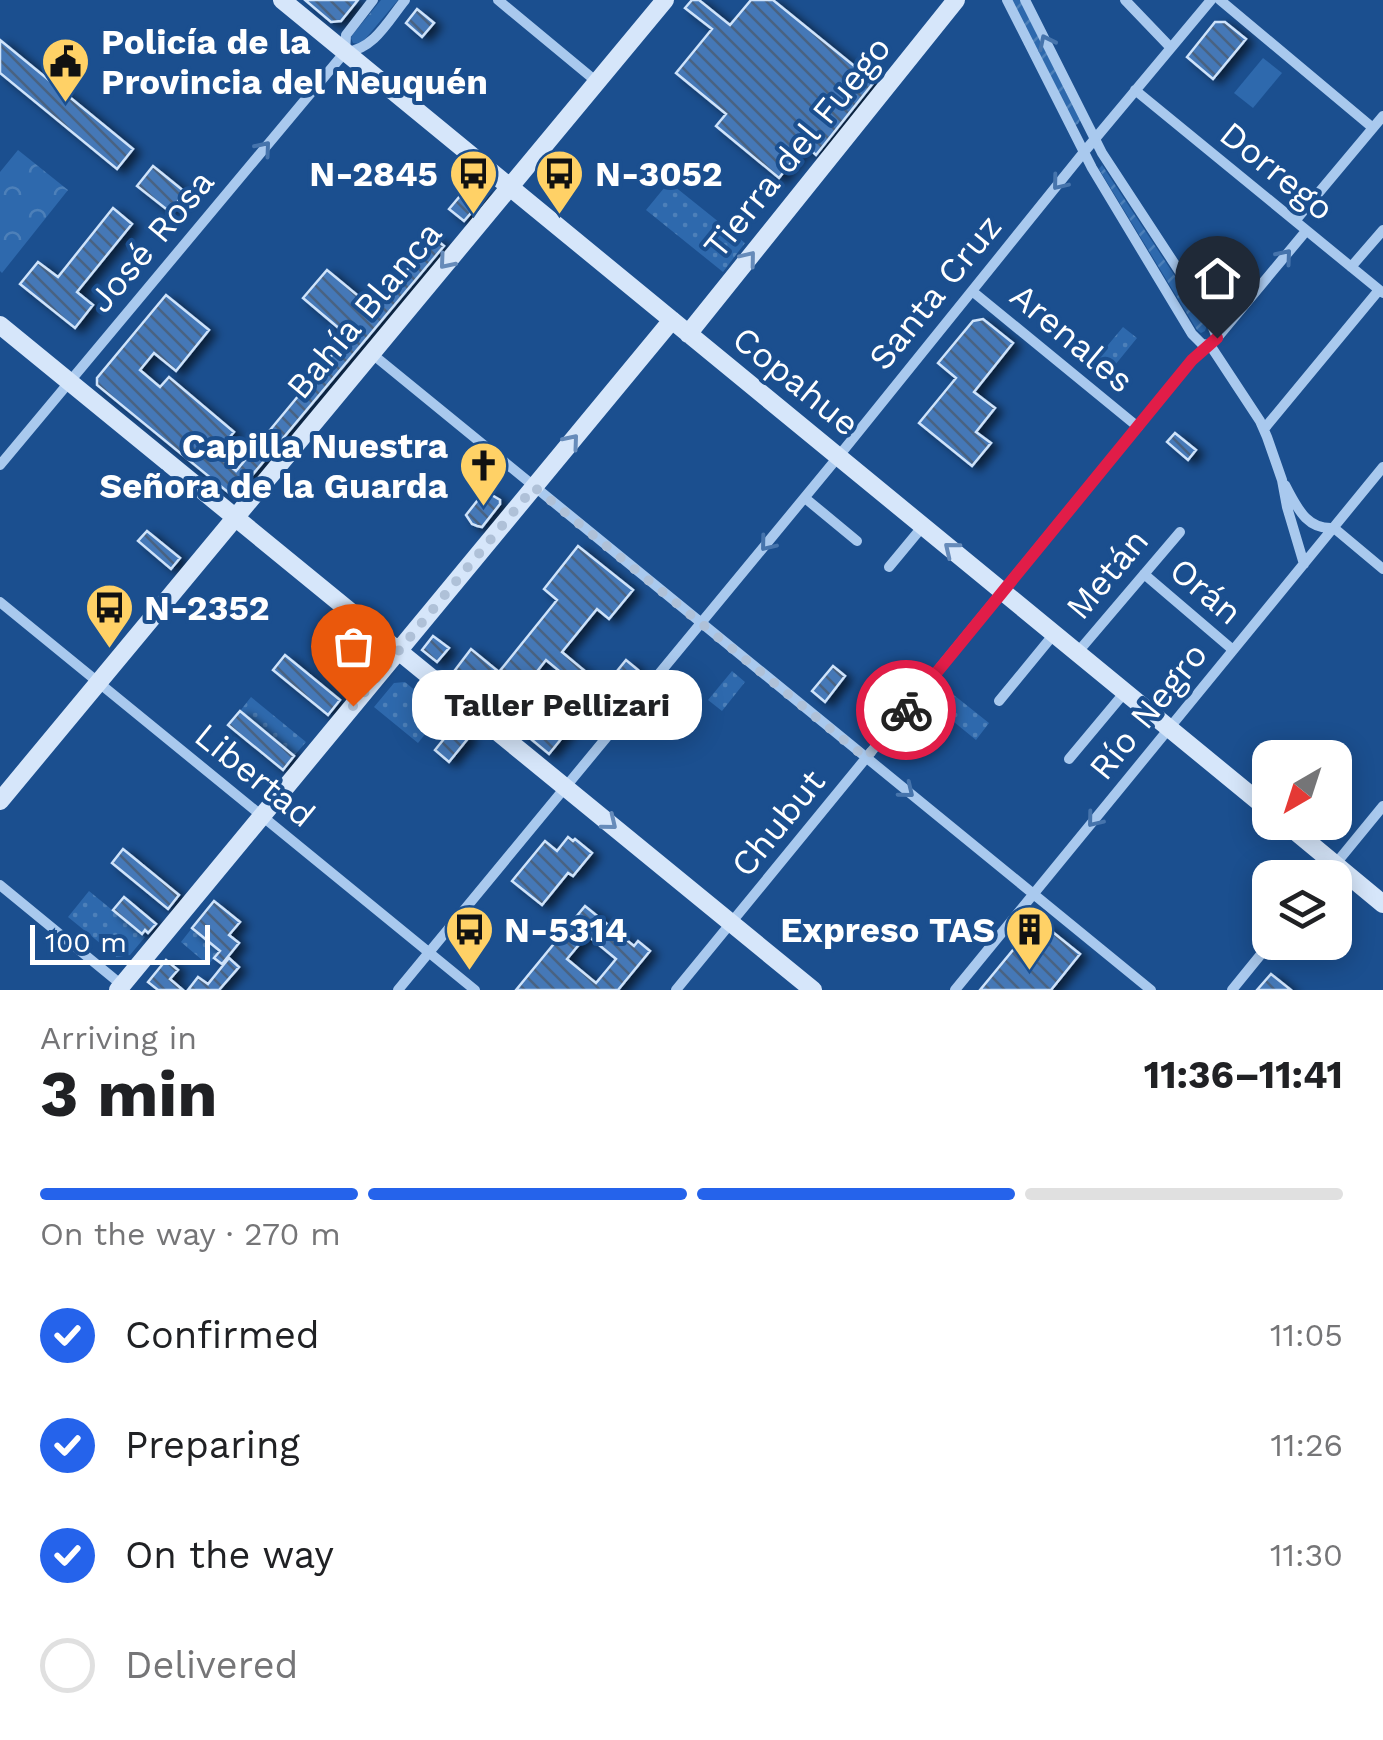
<!DOCTYPE html>
<meta charset="utf-8">
<style>
body{margin:0;font-family:"Work Sans",sans-serif;background:#f2f2f2;color:#202124;height:100vh;display:flex;flex-direction:column;font-size:38px;white-space:nowrap}
*{box-sizing:border-box;margin:0}
p{font-size:32px;color:#757577}
.icon{flex:none;width:55px;height:55px;fill:none;stroke:currentColor;stroke-width:2;stroke-linecap:round;stroke-linejoin:round}
.map{position:relative;height:990px;overflow:hidden}
.sheet{display:flex;flex-direction:column;background:#fff;flex:1}
.sheet>*{flex:none}
.needle{width:65px;rotate:219deg}
.tools{position:absolute;left:1252px;top:740px;display:grid;gap:20px}
.tools a{display:grid;place-items:center;width:100px;height:100px;border-radius:20px;background:#fff;box-shadow:0 5px 25px #0003;font-size:50px}
.scale{position:absolute;left:30px;bottom:25px;width:180px;box-sizing:border-box;padding-left:10px;border:5px solid #fff;border-top:0;font-size:28px;line-height:35px;white-space:nowrap;color:#fff;-webkit-text-stroke:8px #1b4f8f;paint-order:stroke}
.pin{position:absolute;display:grid;place-items:center;width:85px;height:85px;color:#fff;margin:-102px -42px;border-radius:50% 50% 50% 0;rotate:-45deg;box-shadow:0 0 10px #0007}
.pin .icon{rotate:45deg}
.courier{position:absolute;display:grid;place-items:center;width:100px;height:100px;margin:-50px;border:8px solid #e11d48;border-radius:50%;background:#fff;color:#222;box-shadow:0 2px 12px #0007}
.bubble{position:absolute;height:70px;border-radius:30px;background:#fff;box-shadow:0 5px 25px #0003;font-size:32px;font-weight:700;line-height:70px;text-align:center}
.head em{font-style:normal;font-weight:700}
.head div{display:flex;flex-direction:column-reverse}
.head{display:flex;align-items:center;justify-content:space-between;height:170px;padding:0 40px}
h1{font-size:65px;font-weight:700;line-height:75px}
.bar{display:grid;grid-template-columns:repeat(4,1fr);gap:15px 10px;align-content:center;height:120px;padding:0 40px}
.bar i{height:12px;border-radius:8px;background:#e0e0e0}
.bar .selected{background:#2563eb}
.bar p{grid-column:span 4}
ol{padding:0 40px;list-style:none}
li{display:flex;align-items:center;gap:30px;height:110px}
li p{margin-inline-start:auto}
li .icon{padding:10px;border-radius:50%;background:#2563eb;color:#fff;stroke-width:4}
li:last-child{color:#757577}
li i{width:55px;height:55px;border:5px solid #e0e0e0;border-radius:50%}
.map>svg:first-child{display:block}
</style>
<div class="map">
<svg width="1383" height="990" viewBox="0 0 1383 990">
<defs>
<pattern id="grass-dots" width="8" height="8" patternUnits="userSpaceOnUse" patternTransform="scale(2.5)"><rect width="8" height="8" fill="#2e69ad"/><path d="M2 2h.1M6 6h.1" fill="none" stroke="#4d80b9" stroke-width="1.8" stroke-linecap="round"/></pattern>
<pattern id="forest-crowns" width="20" height="18" patternUnits="userSpaceOnUse" patternTransform="scale(2.5)"><rect width="20" height="18" fill="#2e69ad"/><path d="M2 6a3 3 0 1 1 6 0M12 15a3 3 0 1 1 6 0" fill="none" stroke="#4d80b9"/></pattern>
<pattern id="garden-furrows" width="10" height="10" patternUnits="userSpaceOnUse" patternTransform="scale(2.5)"><rect width="10" height="10" fill="#2e69ad"/><path d="M-1 1l2-2M0 10L10 0M9 11l2-2" fill="none" stroke="#4d80b9"/></pattern>
<pattern id="building-back-hatch" width="6" height="6" patternUnits="userSpaceOnUse" patternTransform="scale(2.5)"><rect width="6" height="6" fill="#4478b7"/><path d="M-1 5l2 2M0 0l6 6M5-1l2 2" fill="none" stroke="#486282"/></pattern>
<filter id="shadow"><feDropShadow dx="7" dy="4" stdDeviation="5" flood-color="#0009"/></filter>
</defs>
<rect width="100%" height="100%" fill="#1b4f8f"/>
<path fill="url(#grass-dots)" d="M669,182L745,243L723,272L646,210Z
M1123,327L1137,338L1102,381L1088,369Z
M732,671L745,682L722,711L708,700Z
M405,682L442,713L418,743L374,707L394,683Z
M945,688L989,723L976,740L932,704Z
M251,697L306,742L294,756L240,711Z
M89,891L145,937L130,955L117,957L68,917Z
M192,928L220,951L208,965L181,942Z"/>
<path fill="url(#forest-crowns)" d="M381,0H398L361,44L353,43L351,38L353,34Z
M18,150L68,190L2,273L0,271V172Z"/>
<path fill="url(#garden-furrows)" d="M1011,0H1020L1080,120L1078,124L1075,125Z
M1102,165L1207,325L1205,331L1201,333L1197,330L1099,169Z"/>
<path fill="#2e69ad" d="M1263,58L1282,73L1253,108L1234,93Z"/>
<path fill="url(#building-back-hatch)" stroke="#cfe3fa" stroke-width="2.5" fill-rule="evenodd" filter="url(#shadow)" d="M305,0H358L341,21L331,22Z
M692,0H699L730,25L751,0H773L874,82L816,155L805,145L779,178L716,126L726,114L676,73L712,29L685,8Z
M417,9L434,23L422,37L406,23Z
M1215,22H1225L1246,39L1213,79L1187,57Z
M0,40L133,149L117,169L0,73Z
M153,166L185,192L170,212L137,186Z
M462,172L482,189L483,199L464,221L449,209L465,190L455,181Z
M113,208L132,224L77,292L93,305L75,328L20,284L38,262L58,277Z
M434,238L444,246L238,492L229,493L97,385V378L166,295L209,330L176,371L154,353L140,370L160,387L169,377L234,432L216,454L236,471L348,336L303,298L327,270L374,309Z
M983,319L1013,343L974,392L995,408L976,432L991,443L972,466L919,423L956,378L938,363L973,321Z
M1175,433L1196,450L1188,460L1167,442Z
M485,491L500,500V504L482,527L477,526L472,524L466,515Z
M147,531L180,558L171,569L138,541Z
M578,546L633,590L609,619L597,609L562,652L604,687L626,660L638,670L605,709L546,660L524,688L542,703L553,689L568,701L556,716L570,728L549,754L452,674L471,649L499,672L557,600L544,589Z
M433,636L449,648L437,662L422,650Z
M285,655L340,700L328,715L273,670Z
M833,666L845,676L825,702L812,691Z
M240,711L294,756L283,770L228,725Z
M456,724L470,736L449,762L435,750Z
M568,837L573,841L575,839L592,853L573,876L568,873L542,905L512,881L545,841L557,851Z
M123,849L179,895L168,909L112,863Z
M124,897L156,924L148,933L145,930L142,934L113,910Z
M214,901L240,922L229,935L239,943L222,964L214,958L220,951L192,928Z
M585,906L634,946L638,941L650,951L618,990H516ZM587,935L616,959L596,983L567,959Z
M1044,925L1080,954L1051,990H980L1032,927Z
M229,958L239,967L219,990H188L198,977L208,984Z
M166,960L178,970L170,979L183,990H158L148,982Z
M1271,974L1291,990H1257Z"/>
<g fill="none" stroke-linecap="round" stroke-linejoin="round">
<path stroke="#a9c9ee" stroke-width="10" d="M498,0L597,82
M1007,0L1092,168L1192,334L1202,344L1210,345L1260,421L1267,437L1282,480L1287,507L1304,564
M1025,0L1102,153L1208,315L1217,338
M1125,0L1171,48
M1220,0L1373,128
M346,52C374,49 388,21 405,0
M1135,90L1383,293
M1295,221L1383,116
M1351,267L1383,230
M972,291L1138,427
M371,353L1151,990
M1264,429L1379,290
M0,465L345,52L346,35L373,0
M1285,485C1297,507 1306,530 1334,528
M805,498L857,541
M1334,528L1383,569
M889,567L923,526
M1144,574L1233,650
M0,602L475,990
M1077,653L1180,532
M999,701L1054,634
M1069,759L1125,692
M1324,878L1383,806
M0,885L123,986
M398,990L838,457L1084,152L1211,0
M676,990L1192,360L1217,338L1306,231
M955,990L1383,467
M1232,990L1271,942"/>
<path stroke="#d6e6fa" stroke-width="18" d="M282,0L1270,811
M0,325L813,990
M688,334L956,0
M0,801L665,0
M1284,822L1383,904
M118,990L672,320"/>
</g>
<defs><path id="oneway-chevron" d="M-2-3.5L2.5 0L-2 3.5" fill="none" stroke-width="1.6" stroke-linecap="round" stroke-linejoin="round" transform="scale(2.5)"/></defs>
<g stroke="#4674ac">
<use href="#oneway-chevron" transform="translate(1046 42) rotate(-116)"/>
<use href="#oneway-chevron" transform="translate(264 148) rotate(-50)"/>
<use href="#oneway-chevron" transform="translate(1059 183) rotate(129)"/>
<use href="#oneway-chevron" transform="translate(1285 256) rotate(-50)"/>
<use href="#oneway-chevron" transform="translate(767 544) rotate(129)"/>
<use href="#oneway-chevron" transform="translate(907 791) rotate(39)"/>
<use href="#oneway-chevron" transform="translate(1094 820) rotate(129)"/>
</g>
<g stroke="#668bba">
<use href="#oneway-chevron" transform="translate(749 258) rotate(-51)"/>
<use href="#oneway-chevron" transform="translate(446 262) rotate(130)"/>
<use href="#oneway-chevron" transform="translate(572 441) rotate(-50)"/>
<use href="#oneway-chevron" transform="translate(951 549) rotate(-141)"/>
<use href="#oneway-chevron" transform="translate(610 823) rotate(39)"/>
</g>
<g fill="none" stroke-linecap="round" stroke-linejoin="round">
<path stroke="#afc1d8" stroke-width="10" stroke-dasharray="0 18" d="M353,706L534,487L866,758L906,710"/>
<path stroke="#e11d48" stroke-width="12" d="M906,710L1192,360L1217,338"/>
</g>
<defs>
<symbol id="civic-pin" viewBox="-11 -11 22 30"><path d="M0 17L-7.5 6A9.5 9.5 0 1 1 7.5 6Z" fill="#ffd166" stroke="#1b4f8f"/><path d="M-.6-6.5H3V-4.5H.6V-3L4-1V1h2V6H-6V1h2V-1L-.6-3ZM-1.2 2.5V6h2.4V2.5Z" fill="#111"/></symbol>
<symbol id="bus-pin" viewBox="-11 -11 22 30"><path d="M0 17L-7.5 6A9.5 9.5 0 1 1 7.5 6Z" fill="#ffd166" stroke="#1b4f8f"/><path d="M-5-6H5V4H4V6H2V4H-2V6H-4V4H-5ZM-3.5-4V0h7V-4ZM-3.5 1.2v1.5H-2V1.2ZM2 1.2v1.5H3.5V1.2Z" fill="#111"/></symbol>
<symbol id="church-pin" viewBox="-11 -11 22 30"><path d="M0 17L-7.5 6A9.5 9.5 0 1 1 7.5 6Z" fill="#ffd166" stroke="#1b4f8f"/><path d="M-1.2-6h2.4v3.5h3.3v2.4h-3.3V6h-2.4V-.1h-3.3v-2.4h3.3Z" fill="#111"/></symbol>
<symbol id="building-pin" viewBox="-11 -11 22 30"><path d="M0 17L-7.5 6A9.5 9.5 0 1 1 7.5 6Z" fill="#ffd166" stroke="#1b4f8f"/><path d="M-4-6H4V6H1V3H-1V6H-4ZM-2.5-4.3h1.7v1.8h-1.7ZM.8-4.3h1.7v1.8H.8ZM-2.5-1h1.7V.8h-1.7ZM.8-1h1.7V.8H.8Z" fill="#111"/></symbol>
</defs>
<g fill-rule="evenodd">
<use href="#civic-pin" x="38" y="34" width="55" height="75"/>
<use href="#bus-pin" x="446" y="146" width="55" height="75"/>
<use href="#bus-pin" x="532" y="146" width="55" height="75"/>
<use href="#church-pin" x="456" y="438" width="55" height="75"/>
<use href="#bus-pin" x="82" y="580" width="55" height="75"/>
<use href="#bus-pin" x="442" y="902" width="55" height="75"/>
<use href="#building-pin" x="1002" y="902" width="55" height="75"/>
</g>
<g text-anchor="middle" stroke-width="8" stroke-linejoin="round" paint-order="stroke">
<g font-size="35" font-weight="bold" fill="#fff" stroke="#1b4f8f" text-anchor="start">
<text x="101" y="54">Policía de la<tspan x="101" dy="40">Provincia del Neuquén</tspan></text>
<text x="438" y="186" text-anchor="end">N-2845</text>
<text x="595" y="186">N-3052</text>
<text x="448" y="458" text-anchor="end">Capilla Nuestra<tspan x="448" dy="40">Señora de la Guarda</tspan></text>
<text x="144" y="620">N-2352</text>
<text x="504" y="942">N-5314</text>
<text x="995" y="942" text-anchor="end">Expreso TAS</text>
</g>
<g font-size="35" fill="#fff" stroke="#1b4f8f">
<text transform="translate(797 147) rotate(-51)" y="12">Tierra del Fuego</text>
<text transform="translate(1277 171) rotate(39)" y="12">Dorrego</text>
<text transform="translate(151 241) rotate(-50)" y="12">José Rosa</text>
<text transform="translate(935 292) rotate(-51)" y="12">Santa Cruz</text>
<text transform="translate(364 310) rotate(-50)" y="12">Bahía Blanca</text>
<text transform="translate(1072 338) rotate(40)" y="12">Arenales</text>
<text transform="translate(796 381) rotate(39)" y="12">Copahue</text>
<text transform="translate(1107 574) rotate(-50)" y="12">Metán</text>
<text transform="translate(1206 591) rotate(40)" y="12">Orán</text>
<text transform="translate(1148 711) rotate(-51)" y="12">Río Negro</text>
<text transform="translate(255 775) rotate(39)" y="12">Libertad</text>
<text transform="translate(778 823) rotate(-51)" y="12">Chubut</text>
</g>
</g>
</svg>
<div class="tools">
<a><svg class="needle" viewBox="-14 -14 28 28"><path d="M0-13l5 13h-10z" fill="#e53935"/><path d="M0 13l5-13h-10z" fill="#757577"/></svg></a>
<a><svg class="icon" aria-label="layers" viewBox="0 0 24 24"><path d="M12 4l9 5-9 5-9-5zM3 14l9 5 9-5"/></svg></a>
</div>
<div class="scale">100 m</div>
<div class="pin" style="left:353px;top:706px;background:#ea580c"><svg class="icon" aria-label="bag" viewBox="0 0 24 24"><path d="M5 8h14l-1 12H6zM9 8a3 3 0 0 1 6 0"/></svg></div>
<div class="pin" style="left:1217px;top:338px;background:#1f2937"><svg class="icon" aria-label="home" viewBox="0 0 24 24"><path d="M3 11l9-7 9 7M6 9v11h12V9"/></svg></div>
<div class="courier" style="left:906px;top:710px"><svg class="icon" aria-label="bike" viewBox="0 0 24 24"><circle cx="6" cy="16" r="4"/><circle cx="18" cy="16" r="4"/><path d="M6 16l4-8h5l3 8M10 8l3 8H6M13 5h3"/></svg></div>
<div class="bubble" style="left:412px;top:670px;width:290px">Taller Pellizari</div>
</div>
<section class="sheet">
<div class="head"><div><h1>3 min</h1><p>Arriving in</p></div><em>11:36–11:41</em></div>
<div class="bar"><i class="selected"></i><i class="selected"></i><i class="selected"></i><i></i><p>On the way · 270 m</p></div>
<ol>
<li><svg class="icon" aria-label="check" viewBox="0 0 24 24"><path d="M5 12l5 5 9-10"/></svg>Confirmed<p>11:05</p></li>
<li><svg class="icon" aria-label="check" viewBox="0 0 24 24"><path d="M5 12l5 5 9-10"/></svg>Preparing<p>11:26</p></li>
<li><svg class="icon" aria-label="check" viewBox="0 0 24 24"><path d="M5 12l5 5 9-10"/></svg>On the way<p>11:30</p></li>
<li><i></i>Delivered</li>
</ol>
</section>
